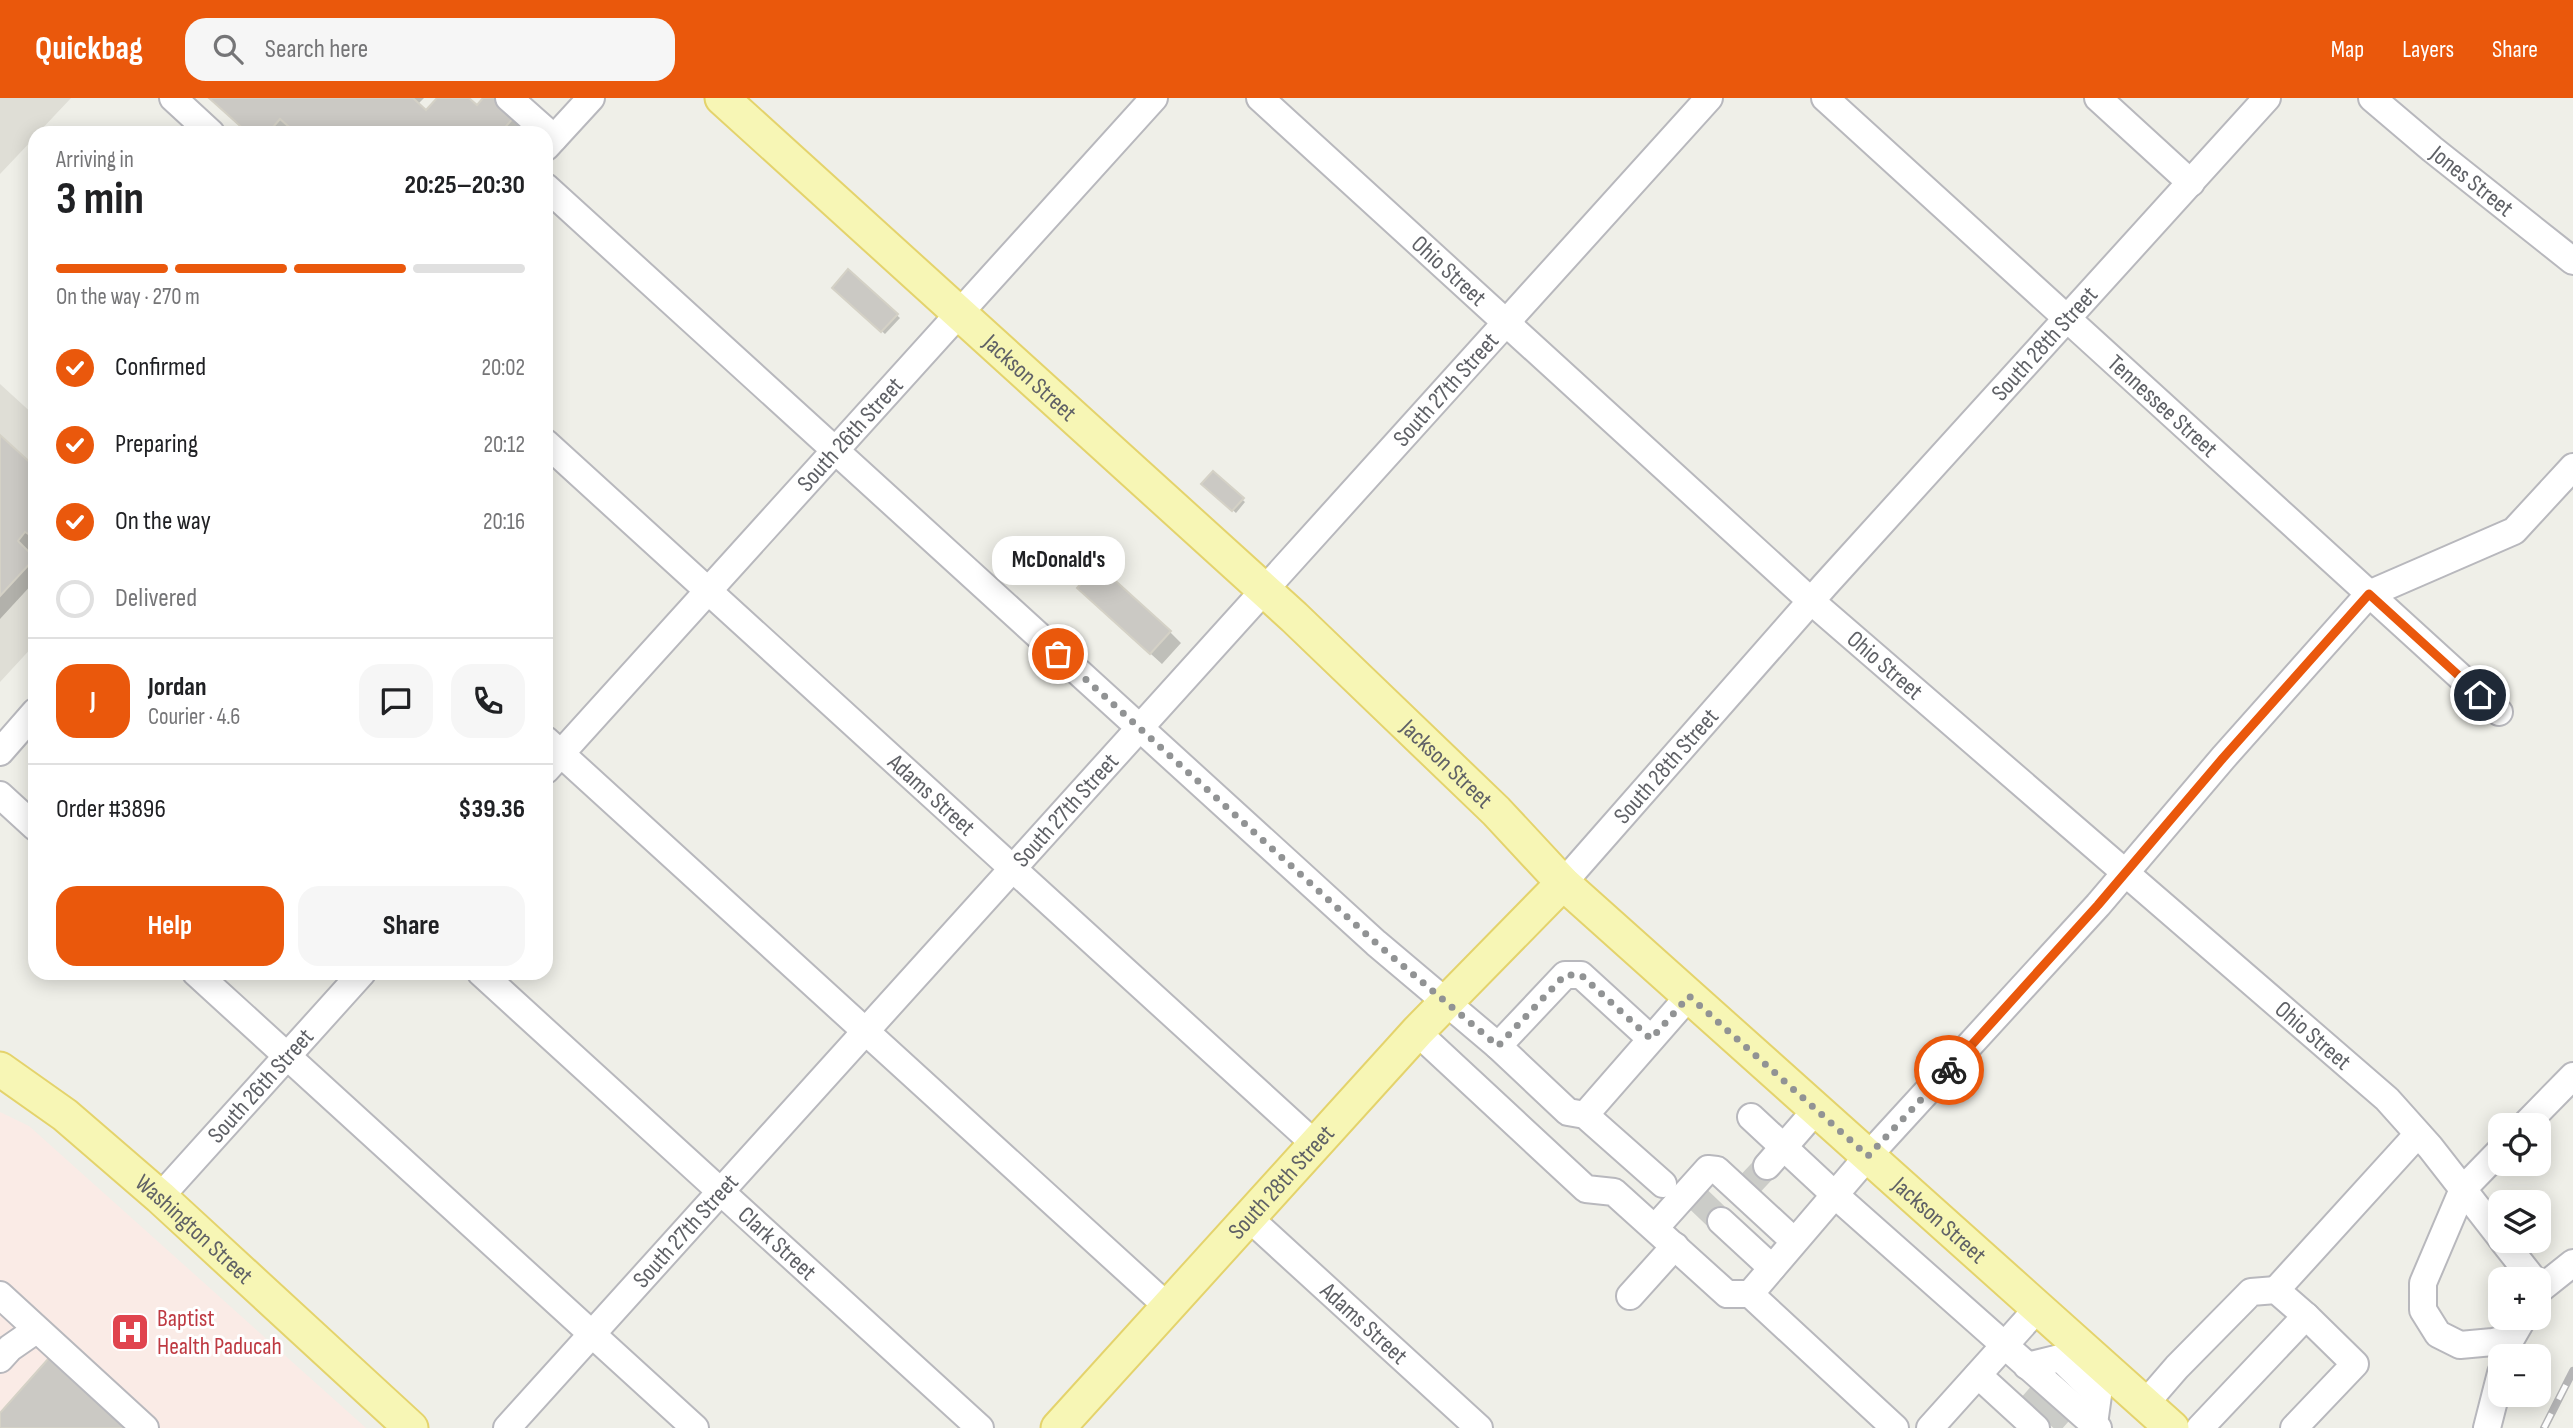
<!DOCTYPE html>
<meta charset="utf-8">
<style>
body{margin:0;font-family:"Sofia Sans Condensed",sans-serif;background:#f6f6f6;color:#202124;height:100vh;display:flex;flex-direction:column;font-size:26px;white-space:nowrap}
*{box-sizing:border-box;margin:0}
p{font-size:23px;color:#757577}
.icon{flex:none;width:38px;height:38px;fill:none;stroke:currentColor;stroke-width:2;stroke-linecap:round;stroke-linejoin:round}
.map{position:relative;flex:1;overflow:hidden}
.drawer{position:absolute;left:28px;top:28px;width:525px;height:854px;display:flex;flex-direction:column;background:#fff;border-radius:21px;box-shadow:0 4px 18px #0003}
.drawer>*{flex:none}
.tools{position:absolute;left:2488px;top:1015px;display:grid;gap:14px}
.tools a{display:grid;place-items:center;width:63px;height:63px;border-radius:14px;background:#fff;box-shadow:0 4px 18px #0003;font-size:35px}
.pin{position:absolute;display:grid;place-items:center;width:60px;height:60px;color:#fff;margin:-30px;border:4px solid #fff;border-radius:50%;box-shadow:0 2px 7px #0007}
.courier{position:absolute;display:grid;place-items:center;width:70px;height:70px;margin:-35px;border:5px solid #ea580c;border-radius:50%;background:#fff;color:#222;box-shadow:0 2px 9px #0007}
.bubble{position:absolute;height:49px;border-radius:21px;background:#fff;box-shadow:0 4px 18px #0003;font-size:23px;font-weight:700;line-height:49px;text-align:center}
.summary em{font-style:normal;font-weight:700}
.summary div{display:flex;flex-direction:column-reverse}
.summary{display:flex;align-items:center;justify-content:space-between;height:119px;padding:0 28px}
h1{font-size:46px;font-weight:700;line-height:52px}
.bar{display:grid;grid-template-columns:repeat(4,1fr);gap:10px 7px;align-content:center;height:84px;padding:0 28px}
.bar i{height:9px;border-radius:5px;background:#e0e0e0}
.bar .active{background:#ea580c}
.bar p{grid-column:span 4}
.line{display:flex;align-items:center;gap:18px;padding:0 28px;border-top:2px solid #e0e0e0}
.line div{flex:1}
.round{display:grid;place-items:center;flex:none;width:74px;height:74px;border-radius:21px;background:#f6f6f6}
ol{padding:0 28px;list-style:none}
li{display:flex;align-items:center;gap:21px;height:77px}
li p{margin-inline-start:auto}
li .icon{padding:7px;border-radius:50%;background:#ea580c;color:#fff;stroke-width:4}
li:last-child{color:#757577}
li i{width:38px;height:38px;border:4px solid #e0e0e0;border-radius:50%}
.primary-button{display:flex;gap:14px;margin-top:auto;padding:14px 28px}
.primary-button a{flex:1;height:80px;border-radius:21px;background:#ea580c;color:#fff;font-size:28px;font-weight:700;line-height:80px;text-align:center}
.primary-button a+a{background:#f6f6f6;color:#202124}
header{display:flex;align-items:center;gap:42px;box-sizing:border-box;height:98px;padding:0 35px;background:#ea580c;color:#fff}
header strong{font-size:33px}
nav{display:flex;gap:38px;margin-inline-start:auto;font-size:24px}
.search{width:490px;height:63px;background:#f6f6f6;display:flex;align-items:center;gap:18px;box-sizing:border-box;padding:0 24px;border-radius:21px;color:#757577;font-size:26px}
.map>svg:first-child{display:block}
</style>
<header>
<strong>Quickbag</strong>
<div class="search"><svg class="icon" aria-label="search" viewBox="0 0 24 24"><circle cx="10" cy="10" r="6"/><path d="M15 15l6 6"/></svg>Search here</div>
<nav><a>Map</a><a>Layers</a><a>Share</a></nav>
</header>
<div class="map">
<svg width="2573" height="1330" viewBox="0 0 2573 1330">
<rect width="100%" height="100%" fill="#efefe8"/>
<path fill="#dfded6" d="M0,0H71L38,35H35V39L0,76Z
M0,286L35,318V546L0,584Z"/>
<path fill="#faebe6" d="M0,1014L29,1028L366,1330H0Z"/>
<path fill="#0003" d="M210,0H424L418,6L427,14L439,0H466L477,9L485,0H492L529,34L249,35Z
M848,174L900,220L885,236L834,190Z
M0,339L35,372V446L28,455L35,461V483L0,521Z
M1213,375L1245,404L1236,415L1204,386Z
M1090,501L1170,534L1181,545L1162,566Z"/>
<path fill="#cbc9c4" stroke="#d4d1c6" stroke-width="2" d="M209,0H413L426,12L437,0H469L477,7L483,0H495L515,18L500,35H296L280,21L268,35H248Z
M848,171L898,216L881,234L832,190Z
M0,337L35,369V440L25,434L18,443L35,460L0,498Z
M1213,373L1244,400L1232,413L1201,386Z
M1098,467L1171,533L1150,556L1077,490Z
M49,1260L127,1330H0V1315Z"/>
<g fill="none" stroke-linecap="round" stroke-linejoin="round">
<path stroke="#cbccc8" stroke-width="26" stroke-dasharray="26 13" stroke-linecap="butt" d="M1750,1086L1767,1068
M1697,1100L1721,1123
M2031,1308L2046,1291
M2049,1326L2064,1309"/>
<defs>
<g id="minor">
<path d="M173,0L211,35"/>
<path d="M509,0L554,40"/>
<path id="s1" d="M1260,0L1811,503L2387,1001L2430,1049L2501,1140"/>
<path id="s2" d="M1825,0L2499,614"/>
<path d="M2098,0L2191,85"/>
<path id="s3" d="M2372,0L2432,51L2573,163"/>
<path d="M546,49L591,0"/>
<path d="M546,89L1376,845L1498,948L1568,1014L1585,1017L1663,1086"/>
<path id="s4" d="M546,345L1316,1047"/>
<path d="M546,642L1168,1209"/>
<path d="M0,654L35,614"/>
<path id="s5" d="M546,672L1154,0"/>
<path d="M0,697L35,729"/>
<path id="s6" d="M1563,785L1825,487L2267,0"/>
<path d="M196,875L695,1330"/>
<path id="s7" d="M481,875L980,1330"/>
<path d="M1417,934L1586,1091L1614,1094L1727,1196H1750"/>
<path d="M1498,948L1565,877H1581L1651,941"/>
<path d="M1585,1017L1689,898"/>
<path d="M1751,1019L1835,1097L2098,1330"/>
<path d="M2525,1027L2573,978"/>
<path d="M2501,1052L2463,1091L2423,1185V1212L2438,1236L2460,1247L2493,1244L2512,1239L2523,1220"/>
<path d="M1767,1068L1816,1012"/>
<path id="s8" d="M160,1099L362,875"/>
<path id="s9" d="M1249,1120L1479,1330"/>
<path d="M1721,1123L1772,1170"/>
<path d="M1655,1130L1708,1071L1717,1072L1794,1143"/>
<path d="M2503,1143L2533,1181"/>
<path d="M2276,1192L2418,1036"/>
<path d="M2539,1192L2573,1165"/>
<path d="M0,1197L145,1330"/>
<path d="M1630,1198L1675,1148"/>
<path d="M0,1261L10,1250L36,1232"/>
<path d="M2027,1268L2060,1260L2098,1297L2094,1326"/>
<path d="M1978,1277L2036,1330"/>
<path d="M2145,1306L2177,1269L2251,1194L2276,1192L2306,1218L2200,1330"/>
<path id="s10" d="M507,1330L1709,0"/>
<path d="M1895,1330L1750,1196L1868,1058L2098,807L2223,660L2369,496L2514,433L2573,369"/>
<path d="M1930,1330L2038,1210"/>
<path d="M2294,1330L2355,1266L2306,1218"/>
<path d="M2487,1330L2501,1275"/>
</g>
<g id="major">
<path id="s11" d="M722,0L1294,519L1496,713L1563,785L2172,1330"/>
<path id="s12" d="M0,971L65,1017L160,1099L411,1330"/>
<path id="s13" d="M1058,1330L1418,933L1563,785"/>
</g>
</defs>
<use href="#minor" stroke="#b8b8bd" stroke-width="30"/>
<use href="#major" stroke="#e4d36c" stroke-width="37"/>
<use href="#minor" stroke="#fff" stroke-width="26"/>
<use href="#major" stroke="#f7f6b5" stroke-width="33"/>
<defs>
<path id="rail" d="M2544,1330L2573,1273"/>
</defs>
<use href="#rail" stroke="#b5b5b6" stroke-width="8"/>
<use href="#rail" stroke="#fff" stroke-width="5" stroke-dasharray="16" stroke-linecap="butt"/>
</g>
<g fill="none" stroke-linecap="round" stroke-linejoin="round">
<path stroke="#919394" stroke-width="7" stroke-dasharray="0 12.6" d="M1058,556L1376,845L1498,948L1565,877H1581L1651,941L1689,898L1868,1058L1949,972"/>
<path stroke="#ea580c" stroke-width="9" d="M1949,972L2098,807L2223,660L2369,496L2480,597"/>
</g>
<defs>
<symbol id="hospital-square" viewBox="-11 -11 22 22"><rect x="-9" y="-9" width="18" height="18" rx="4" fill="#e0444e" stroke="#fff"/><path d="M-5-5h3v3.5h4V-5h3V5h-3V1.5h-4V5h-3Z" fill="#fff"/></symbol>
</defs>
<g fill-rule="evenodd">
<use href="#hospital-square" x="108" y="1212" width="44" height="44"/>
</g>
<g text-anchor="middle" stroke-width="6" stroke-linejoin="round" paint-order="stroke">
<g font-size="24" fill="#5f6166" stroke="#fff">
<text dy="8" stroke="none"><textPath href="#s3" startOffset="130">Jones Street</textPath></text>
<text dy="8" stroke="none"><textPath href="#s1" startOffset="256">Ohio Street</textPath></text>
<text dy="8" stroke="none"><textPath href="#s6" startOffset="723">South 28th Street</textPath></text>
<text dy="8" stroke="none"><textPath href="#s11" startOffset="416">Jackson Street</textPath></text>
<text dy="8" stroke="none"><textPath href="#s10" startOffset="1400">South 27th Street</textPath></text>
<text dy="8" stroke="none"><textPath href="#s2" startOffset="457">Tennessee Street</textPath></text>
<text dy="8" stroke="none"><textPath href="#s5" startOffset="453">South 26th Street</textPath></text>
<text dy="8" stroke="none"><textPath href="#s1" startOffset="844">Ohio Street</textPath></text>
<text dy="8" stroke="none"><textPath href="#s11" startOffset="984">Jackson Street</textPath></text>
<text dy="8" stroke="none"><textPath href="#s6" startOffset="156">South 28th Street</textPath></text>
<text dy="8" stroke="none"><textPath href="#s4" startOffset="522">Adams Street</textPath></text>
<text dy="8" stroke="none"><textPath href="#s10" startOffset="833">South 27th Street</textPath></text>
<text dy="8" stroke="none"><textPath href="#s1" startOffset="1410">Ohio Street</textPath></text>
<text dy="8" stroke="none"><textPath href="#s8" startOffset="150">South 26th Street</textPath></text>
<text dy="8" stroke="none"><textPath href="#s13" startOffset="332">South 28th Street</textPath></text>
<text dy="8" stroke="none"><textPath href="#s11" startOffset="1656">Jackson Street</textPath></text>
<text dy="8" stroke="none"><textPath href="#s12" startOffset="252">Washington Street</textPath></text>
<text dy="8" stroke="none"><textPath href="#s10" startOffset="266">South 27th Street</textPath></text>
<text dy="8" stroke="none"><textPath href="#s7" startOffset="401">Clark Street</textPath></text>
<text dy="8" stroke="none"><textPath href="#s9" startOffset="156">Adams Street</textPath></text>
</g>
<g font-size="24" fill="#be3a42" stroke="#fff" text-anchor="start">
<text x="157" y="1228">Baptist<tspan x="157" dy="28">Health Paducah</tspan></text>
</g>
</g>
</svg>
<div class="tools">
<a><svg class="icon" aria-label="locate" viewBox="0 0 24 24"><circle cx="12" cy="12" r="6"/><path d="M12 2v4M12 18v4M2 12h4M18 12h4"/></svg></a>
<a><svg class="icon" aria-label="layers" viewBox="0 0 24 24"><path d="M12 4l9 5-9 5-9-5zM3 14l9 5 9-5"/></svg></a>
<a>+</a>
<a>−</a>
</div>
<div class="pin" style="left:1058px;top:556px;background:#ea580c"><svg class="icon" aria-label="bag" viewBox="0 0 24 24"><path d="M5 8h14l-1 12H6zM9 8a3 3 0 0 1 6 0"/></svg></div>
<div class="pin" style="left:2480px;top:597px;background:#1f2937"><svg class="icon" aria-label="home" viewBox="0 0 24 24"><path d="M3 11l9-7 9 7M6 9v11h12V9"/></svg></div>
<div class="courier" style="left:1949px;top:972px"><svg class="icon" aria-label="bike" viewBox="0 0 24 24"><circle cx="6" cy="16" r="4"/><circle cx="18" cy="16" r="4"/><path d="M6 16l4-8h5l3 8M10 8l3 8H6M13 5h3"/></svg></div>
<div class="bubble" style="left:992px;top:438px;width:133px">McDonald's</div>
<section class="drawer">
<div class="summary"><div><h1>3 min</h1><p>Arriving in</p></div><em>20:25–20:30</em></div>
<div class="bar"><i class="active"></i><i class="active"></i><i class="active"></i><i></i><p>On the way · 270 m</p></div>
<ol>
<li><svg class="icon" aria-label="check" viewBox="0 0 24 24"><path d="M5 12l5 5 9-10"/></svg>Confirmed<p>20:02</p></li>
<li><svg class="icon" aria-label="check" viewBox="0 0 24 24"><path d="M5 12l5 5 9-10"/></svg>Preparing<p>20:12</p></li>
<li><svg class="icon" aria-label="check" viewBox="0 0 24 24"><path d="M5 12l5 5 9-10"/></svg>On the way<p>20:16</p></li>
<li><i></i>Delivered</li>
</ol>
<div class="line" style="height:126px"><b class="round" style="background:#ea580c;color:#fff">J</b><div><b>Jordan</b><p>Courier · 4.6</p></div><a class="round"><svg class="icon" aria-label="chat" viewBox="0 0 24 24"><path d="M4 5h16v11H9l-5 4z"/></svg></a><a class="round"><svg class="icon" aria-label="phone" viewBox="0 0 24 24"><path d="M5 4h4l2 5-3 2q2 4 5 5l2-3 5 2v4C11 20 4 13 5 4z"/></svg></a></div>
<div class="line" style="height:91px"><div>Order #3896</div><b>$39.36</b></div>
<div class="primary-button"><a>Help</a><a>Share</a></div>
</section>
</div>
